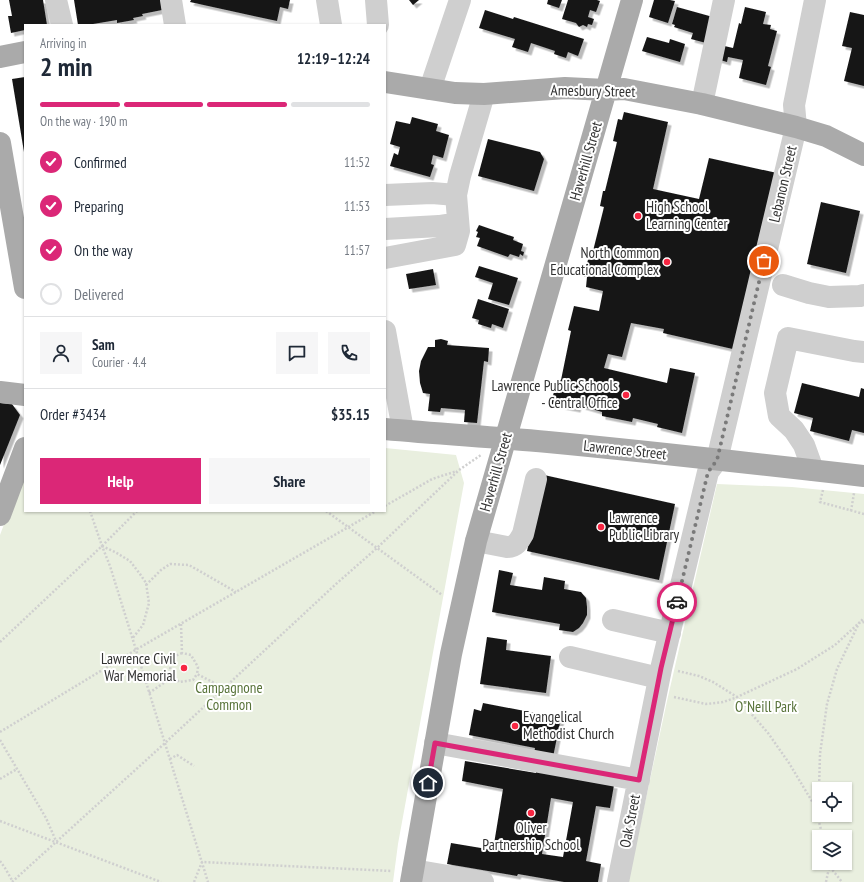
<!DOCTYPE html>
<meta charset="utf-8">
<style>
body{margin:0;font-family:"PT Sans Narrow",sans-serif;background:#f6f6f7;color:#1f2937;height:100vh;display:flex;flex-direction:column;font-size:15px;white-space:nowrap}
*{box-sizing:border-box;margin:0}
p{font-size:13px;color:#747a83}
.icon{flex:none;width:22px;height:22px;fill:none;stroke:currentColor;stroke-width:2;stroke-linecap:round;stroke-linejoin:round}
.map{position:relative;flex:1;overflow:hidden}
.drawer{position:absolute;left:24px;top:24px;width:362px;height:488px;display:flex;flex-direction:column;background:#fff;border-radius:0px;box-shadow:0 1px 3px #0004}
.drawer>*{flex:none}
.buttons{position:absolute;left:812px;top:782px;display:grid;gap:8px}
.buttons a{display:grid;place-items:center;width:40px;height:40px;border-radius:0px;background:#fff;box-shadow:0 1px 3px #0004;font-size:20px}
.pin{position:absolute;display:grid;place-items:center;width:34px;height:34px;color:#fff;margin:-17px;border:2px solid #fff;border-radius:50%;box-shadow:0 1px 4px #0007}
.courier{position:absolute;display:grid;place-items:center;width:40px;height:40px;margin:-20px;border:3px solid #db2777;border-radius:50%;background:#fff;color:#222;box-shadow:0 1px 5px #0007}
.headline em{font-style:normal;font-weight:800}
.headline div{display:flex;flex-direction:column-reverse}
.headline{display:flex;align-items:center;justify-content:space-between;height:68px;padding:0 16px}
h1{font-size:26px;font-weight:800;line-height:30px}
.bar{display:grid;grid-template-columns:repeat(4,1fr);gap:6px 4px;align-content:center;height:48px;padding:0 16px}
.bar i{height:5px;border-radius:3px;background:#e0e1e3}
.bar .current{background:#db2777}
.bar p{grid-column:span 4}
.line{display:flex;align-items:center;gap:10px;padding:0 16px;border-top:1px solid #e0e1e3}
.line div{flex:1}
.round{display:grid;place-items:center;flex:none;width:42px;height:42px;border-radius:0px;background:#f6f6f7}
ol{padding:0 16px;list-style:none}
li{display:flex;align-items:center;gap:12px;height:44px}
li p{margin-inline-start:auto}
li .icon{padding:4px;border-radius:50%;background:#db2777;color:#fff;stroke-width:4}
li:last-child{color:#747a83}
li i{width:22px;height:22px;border:2px solid #e0e1e3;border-radius:50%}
.action{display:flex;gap:8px;margin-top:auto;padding:8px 16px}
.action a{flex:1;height:46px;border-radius:0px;background:#db2777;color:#fff;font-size:16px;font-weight:800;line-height:46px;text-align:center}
.action a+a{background:#f6f6f7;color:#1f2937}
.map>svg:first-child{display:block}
</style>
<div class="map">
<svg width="864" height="882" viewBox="0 0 864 882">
<defs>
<filter id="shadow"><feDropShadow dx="3.5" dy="3.5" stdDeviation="0" flood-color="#0004"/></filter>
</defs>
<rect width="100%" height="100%" fill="#fff"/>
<path fill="#e9efdf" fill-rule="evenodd" d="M385,448L456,455L464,483L398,844L393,882H0V535L25,469V511H385Z
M717,484L792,487L864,494V882H628L667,701ZM819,789H845V815H819ZM819,837H845V863H819Z"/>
<path fill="#191919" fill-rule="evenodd" filter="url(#shadow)" d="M9,0H43L47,25H25V30L11,33L8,16H12Z
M74,0H161L162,10L142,14L143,16L133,18L134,20L117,23V20L87,25H78Z
M191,0H290L288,9L280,7L277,21L190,2Z
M409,0H419L413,5Z
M548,0H562L559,8L547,4Z
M568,0H597L600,1L596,12L590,10L588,17L594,19L592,25L588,24L587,27L583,25L579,27L576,23L562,19Z
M654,0H670L675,1L668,23L649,17Z
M677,7L713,17L706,43L691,39L693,33L674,27L675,25L672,24Z
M745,7L766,12L763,24L771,25L770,29L777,31L768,66L771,67L766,85L739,78L743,60L728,57L727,62L713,58L716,44L733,48L739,23L741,24Z
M485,10L513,19L514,17L584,39L578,56L568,52L566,58L554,54L555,51L531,43L528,52L512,47L515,39L479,28Z
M850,12L864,15V86L844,81L852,48L842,46Z
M647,37L669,43L670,39L685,44L680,62L642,51Z
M25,77V152H24L12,79Z
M624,112L668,122L653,189L699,199L709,158L777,173L737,350L663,333L664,329L631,323L622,357L608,354L604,368L667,383L670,368L695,373L682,433L657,427L658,424L633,418L632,422L602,416V412L578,405L577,409L551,404L557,379L561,380L571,331L568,330L574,306L599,311L603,291L586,287L587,277H584L589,255H592L604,207L600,206L603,191H605L617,142L613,141L618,119L622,120Z
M412,117L438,124L436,131L449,135L443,158L433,155L431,164L434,165L430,177L390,166L394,153L398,155L400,147L390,144L396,121L410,124Z
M488,139L540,152L544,159L534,191L478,176Z
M821,202L860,211L846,273L807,264Z
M479,225L514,237L513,240L523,244L521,251L524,252L523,256L520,254L519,257L510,254L508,257L477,246L480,238L476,237L478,232L476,231Z
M479,266L518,278L509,305L488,299L493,283L475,277Z
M433,269L436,285L409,289L406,274Z
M478,299L509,309L503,328L492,324L491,328L478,324L479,320L472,318Z
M441,339L448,341L447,345L489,348L488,362L484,361L477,423L464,422L465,410L441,408L440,412L428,411L430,394L423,393L420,383L419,371L421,361L428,347H435V340Z
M802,383L859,397L861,388L864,389V433L852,430L849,441L810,431L813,418L794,413Z
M0,403L12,404L20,415L0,465Z
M544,475L675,504L659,580L527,551Z
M499,570L513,573L510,585L542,590L544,577L565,581L564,589L581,592L586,598L587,607V615L583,623L579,628L573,632L559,630L560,624L492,612Z
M487,637L507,640L506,650L551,656L546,693L480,684Z
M483,703L561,718L553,757L534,753L535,748L469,735L474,709L481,711Z
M465,761L536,773V771L614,785L610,808L596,806L586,861L601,864L598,882H564L518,874L517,876L447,864L451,843L493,850L503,789L462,781ZM551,798L573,802L563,857L542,854Z"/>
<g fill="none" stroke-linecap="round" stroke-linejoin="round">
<path stroke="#cfcfcf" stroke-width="2.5" stroke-dasharray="2 2" stroke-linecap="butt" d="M823,490L820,502L864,514
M385,506L432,479L457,471
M90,511L102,546L110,566L208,882
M326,511L442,595
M851,511L854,493
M102,546L115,552L130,561L140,574L146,583L149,603L143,625L132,639
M146,585L161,570L170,564L189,565L236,592
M181,624L182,653L191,655L198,667L197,674L224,688
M0,642L102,546L137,511
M182,653L175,656L170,666L171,674L179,682L193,680L197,674
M678,671L699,676L713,682L737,697L768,733L789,763L819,813
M149,693L174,676
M674,697L706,704L723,702L735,698L797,669L835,645L859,623L864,622
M0,732L137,649L376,511
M0,740L46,818L56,841
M170,759L177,755L194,766
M0,779L17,769
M819,789L820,754L827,704L837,669L859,623L864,618
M819,815V822L823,837
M0,821L161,882
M0,861L5,868L13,882
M829,863L830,867L842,882
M12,882L165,743L336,584L377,548L459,470L481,455
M194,882L202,862L392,871
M826,882L829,868"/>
<path stroke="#cfcfcf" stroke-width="22" d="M56,0L62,25
M171,0L175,25
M327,0L331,25
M376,0L378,25
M430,89L460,0
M702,104L724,0
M385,195L432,193L456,195
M385,229L439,226L458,223
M385,258L455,245L459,231L456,195L460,176L484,94
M783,285L809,293L829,297L860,296L864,295
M385,331L403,430
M813,470L804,445L794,430L779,416L775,393L788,338L854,351L864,352
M476,541L507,547C516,547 519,541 523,534L536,479
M613,620L670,633
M570,657L659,678
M435,743L639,780
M413,870L483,882
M618,882L661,669L708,472L717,460L796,127L794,105L815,0"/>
<path stroke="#aaa" stroke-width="22" d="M0,57L25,52
M385,82L455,93L484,94L565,88L606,90L624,89L702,104L796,127L826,136L864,155
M0,143L25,288
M0,392L25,395
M385,429C439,434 494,437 548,442C653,452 759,464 864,476
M0,515L25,448
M411,882L451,654L476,541L632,0"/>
</g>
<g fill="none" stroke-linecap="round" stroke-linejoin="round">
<path stroke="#7a7a7a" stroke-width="4" stroke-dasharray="0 7.2" d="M677,602L708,472L717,460L764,261"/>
<path stroke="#db2777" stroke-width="5" d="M428,783L435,743L639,780L661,668L677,602"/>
</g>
<g fill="#f72642" stroke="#fff" stroke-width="1.5">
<circle cx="638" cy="216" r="4"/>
<circle cx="667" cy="262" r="4"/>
<circle cx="626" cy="395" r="4"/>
<circle cx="601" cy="527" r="4"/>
<circle cx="184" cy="668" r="4"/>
<circle cx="515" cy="726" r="4"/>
<circle cx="531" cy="813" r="4"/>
</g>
<g text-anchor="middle" stroke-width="4" stroke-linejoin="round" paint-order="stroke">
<g font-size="15" fill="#323232" stroke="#fff">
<text transform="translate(593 91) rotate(1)" y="5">Amesbury Street</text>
<text transform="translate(586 161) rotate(-74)" y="5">Haverhill Street</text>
<text transform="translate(783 184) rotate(-77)" y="5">Lebanon Street</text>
<text transform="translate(625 450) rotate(6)" y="5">Lawrence Street</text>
<text transform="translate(496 472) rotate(-74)" y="5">Haverhill Street</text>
<text transform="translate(630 821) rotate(-79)" y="5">Oak Street</text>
</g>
<g font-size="15" fill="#323232" stroke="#fff" text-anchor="start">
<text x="646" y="212">High School<tspan x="646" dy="17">Learning Center</tspan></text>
<text x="659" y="258" text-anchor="end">North Common<tspan x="659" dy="17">Educational Complex</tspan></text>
<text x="618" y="391" text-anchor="end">Lawrence Public Schools<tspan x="618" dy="17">- Central Office</tspan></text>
<text x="609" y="523">Lawrence<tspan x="609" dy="17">Public Library</tspan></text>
<text x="176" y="664" text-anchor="end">Lawrence Civil<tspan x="176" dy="17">War Memorial</tspan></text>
<text x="523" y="722">Evangelical<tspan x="523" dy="17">Methodist Church</tspan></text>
<text x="531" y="833" text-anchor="middle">Oliver<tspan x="531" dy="17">Partnership School</tspan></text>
</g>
<g font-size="15" fill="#587339" stroke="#fff">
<text x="229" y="693">Campagnone<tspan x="229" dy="17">Common</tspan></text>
<text x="766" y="712">O"Neill Park</text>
</g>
</g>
</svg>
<div class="buttons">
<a><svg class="icon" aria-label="locate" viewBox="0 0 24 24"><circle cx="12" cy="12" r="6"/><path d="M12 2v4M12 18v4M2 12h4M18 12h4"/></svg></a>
<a><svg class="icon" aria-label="layers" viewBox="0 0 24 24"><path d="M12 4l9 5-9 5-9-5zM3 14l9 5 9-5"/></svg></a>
</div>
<div class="pin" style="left:764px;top:261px;background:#ea580c"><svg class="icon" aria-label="bag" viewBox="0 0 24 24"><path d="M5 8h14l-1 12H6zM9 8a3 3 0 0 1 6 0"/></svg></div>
<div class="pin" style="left:428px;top:783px;background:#1f2937"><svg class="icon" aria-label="home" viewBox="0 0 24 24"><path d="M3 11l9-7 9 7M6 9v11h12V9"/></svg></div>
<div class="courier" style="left:677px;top:602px"><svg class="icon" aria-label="car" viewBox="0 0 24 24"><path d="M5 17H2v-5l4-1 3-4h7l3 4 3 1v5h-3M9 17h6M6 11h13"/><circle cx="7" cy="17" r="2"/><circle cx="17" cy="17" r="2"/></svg></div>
<section class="drawer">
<div class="headline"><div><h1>2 min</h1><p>Arriving in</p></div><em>12:19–12:24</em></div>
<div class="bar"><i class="current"></i><i class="current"></i><i class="current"></i><i></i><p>On the way · 190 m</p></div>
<ol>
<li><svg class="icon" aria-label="check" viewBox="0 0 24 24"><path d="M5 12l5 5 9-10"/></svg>Confirmed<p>11:52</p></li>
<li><svg class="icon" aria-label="check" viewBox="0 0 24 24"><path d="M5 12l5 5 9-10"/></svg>Preparing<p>11:53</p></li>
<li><svg class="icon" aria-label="check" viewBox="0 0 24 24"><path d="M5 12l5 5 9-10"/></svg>On the way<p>11:57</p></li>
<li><i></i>Delivered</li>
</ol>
<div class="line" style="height:72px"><a class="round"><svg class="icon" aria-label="person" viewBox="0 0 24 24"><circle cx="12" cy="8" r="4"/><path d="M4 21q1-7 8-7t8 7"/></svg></a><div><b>Sam</b><p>Courier · 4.4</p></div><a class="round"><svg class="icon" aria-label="chat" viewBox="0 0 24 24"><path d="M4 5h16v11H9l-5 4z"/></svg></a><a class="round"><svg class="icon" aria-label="phone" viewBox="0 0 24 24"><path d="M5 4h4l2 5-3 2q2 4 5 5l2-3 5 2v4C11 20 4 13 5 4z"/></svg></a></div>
<div class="line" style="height:52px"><div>Order #3434</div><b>$35.15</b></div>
<div class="action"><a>Help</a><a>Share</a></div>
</section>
</div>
